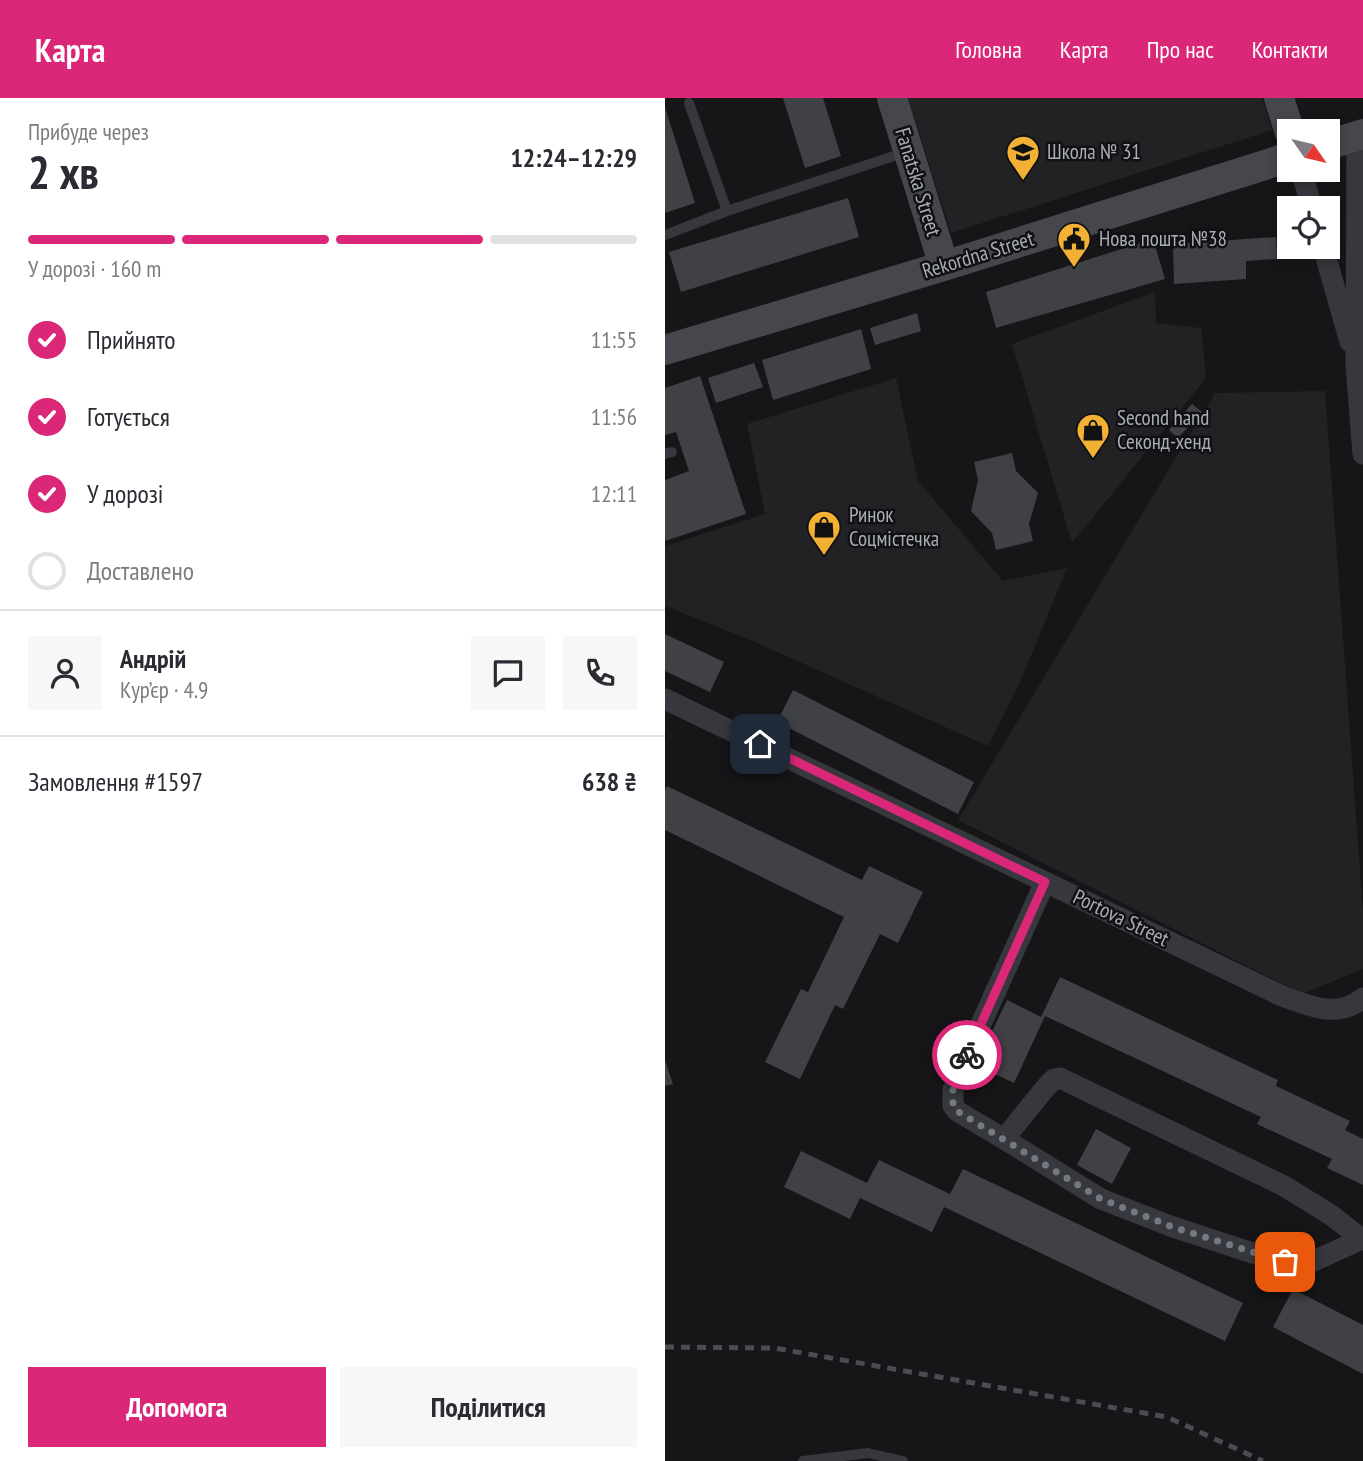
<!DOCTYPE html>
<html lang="uk">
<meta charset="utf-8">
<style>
body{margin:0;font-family:"PT Sans Narrow",sans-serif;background:#f7f7f7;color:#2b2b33;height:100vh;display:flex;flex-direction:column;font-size:26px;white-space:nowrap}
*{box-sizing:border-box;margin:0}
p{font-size:23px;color:#7c7c81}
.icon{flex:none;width:38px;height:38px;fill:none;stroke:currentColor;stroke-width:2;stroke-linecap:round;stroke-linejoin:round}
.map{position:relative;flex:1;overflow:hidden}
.sheet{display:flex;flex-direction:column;background:#fff;width:665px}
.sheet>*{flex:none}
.needle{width:46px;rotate:124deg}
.tools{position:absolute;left:612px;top:21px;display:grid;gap:14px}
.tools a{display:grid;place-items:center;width:63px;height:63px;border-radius:0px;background:#fff;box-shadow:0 4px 10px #0003;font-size:35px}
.pin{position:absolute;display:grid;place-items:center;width:60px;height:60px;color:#fff;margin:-30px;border-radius:14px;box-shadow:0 4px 10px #0006}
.courier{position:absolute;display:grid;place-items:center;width:70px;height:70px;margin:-35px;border:5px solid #db2777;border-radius:50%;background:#fff;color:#222;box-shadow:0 2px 9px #0007}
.overview em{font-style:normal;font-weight:600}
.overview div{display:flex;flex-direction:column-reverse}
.overview{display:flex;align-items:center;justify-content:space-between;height:119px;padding:0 28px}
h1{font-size:46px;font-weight:600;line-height:52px}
.bar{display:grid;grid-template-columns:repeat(4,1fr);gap:10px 7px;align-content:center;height:84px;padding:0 28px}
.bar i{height:9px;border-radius:5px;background:#e1e1e2}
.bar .active{background:#db2777}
.bar p{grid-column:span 4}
.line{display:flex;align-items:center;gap:18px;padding:0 28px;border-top:2px solid #e1e1e2}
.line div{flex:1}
.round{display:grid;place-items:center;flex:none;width:74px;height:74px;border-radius:0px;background:#f7f7f7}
ol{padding:0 28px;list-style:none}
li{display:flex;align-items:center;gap:21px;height:77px}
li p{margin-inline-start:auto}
li .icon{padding:7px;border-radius:50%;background:#db2777;color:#fff;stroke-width:4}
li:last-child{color:#7c7c81}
li i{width:38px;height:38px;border:4px solid #e1e1e2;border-radius:50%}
.action{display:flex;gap:14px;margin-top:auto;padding:14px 28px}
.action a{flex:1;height:80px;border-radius:0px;background:#db2777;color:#fff;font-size:28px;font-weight:600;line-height:80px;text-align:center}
.action a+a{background:#f7f7f7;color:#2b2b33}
header{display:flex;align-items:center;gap:42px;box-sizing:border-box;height:98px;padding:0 35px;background:#db2777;color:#fff}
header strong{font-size:33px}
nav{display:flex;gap:38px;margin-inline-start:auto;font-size:24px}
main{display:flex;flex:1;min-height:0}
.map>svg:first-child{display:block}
</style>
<header>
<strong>Карта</strong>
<nav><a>Головна</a><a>Карта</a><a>Про нас</a><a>Контакти</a></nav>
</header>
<main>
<section class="sheet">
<div class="overview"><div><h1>2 хв</h1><p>Прибуде через</p></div><em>12:24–12:29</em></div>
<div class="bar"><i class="active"></i><i class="active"></i><i class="active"></i><i></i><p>У дорозі · 160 m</p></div>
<ol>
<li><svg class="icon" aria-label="check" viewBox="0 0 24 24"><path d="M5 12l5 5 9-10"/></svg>Прийнято<p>11:55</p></li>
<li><svg class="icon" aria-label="check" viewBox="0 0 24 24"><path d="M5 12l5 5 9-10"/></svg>Готується<p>11:56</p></li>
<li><svg class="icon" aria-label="check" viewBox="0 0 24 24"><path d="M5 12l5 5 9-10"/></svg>У дорозі<p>12:11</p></li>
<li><i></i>Доставлено</li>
</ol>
<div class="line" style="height:126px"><a class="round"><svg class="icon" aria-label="person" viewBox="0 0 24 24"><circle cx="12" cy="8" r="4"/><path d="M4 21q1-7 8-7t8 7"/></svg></a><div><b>Андрій</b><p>Кур’єр · 4.9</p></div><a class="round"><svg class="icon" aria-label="chat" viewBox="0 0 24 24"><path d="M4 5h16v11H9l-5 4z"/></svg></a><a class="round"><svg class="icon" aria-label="phone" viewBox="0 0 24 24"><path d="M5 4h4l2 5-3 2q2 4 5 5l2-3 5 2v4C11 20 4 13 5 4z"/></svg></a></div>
<div class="line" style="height:91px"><div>Замовлення #1597</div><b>638 ₴</b></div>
<div class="action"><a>Допомога</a><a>Поділитися</a></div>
</section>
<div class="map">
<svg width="698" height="1363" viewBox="0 0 698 1363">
<rect width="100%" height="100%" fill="#161618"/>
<path fill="#222225" d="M243,0H597L607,32L286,135Z
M490,194L491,225L536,230L541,280L407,445L347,246Z
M231,280L253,383L338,483L402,470L356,582L323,648L83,541L0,508V448L100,416L82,326Z
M660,293L698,814V871L637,896L293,722L550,295Z"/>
<path fill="#404145" d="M118,0H158L176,58L140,70Z
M0,9L30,105L0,115Z
M183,100L194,139L16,194L4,154Z
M611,139L612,161L581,163V181L509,186L508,146Z
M488,141L500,181L331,230L321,194Z
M252,215L256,233L210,247L205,230Z
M196,231L206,271L108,302L97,262Z
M89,265L98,289L51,305L43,280Z
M35,278L81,416L0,443V382L24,373L11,334L0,337V290Z
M527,306L537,314L513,340L504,332Z
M347,355L351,373L373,395L364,426L368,443L331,452L327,435L306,413L313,382L309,364Z
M0,536L59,564L45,594L0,573Z
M128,592L309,684L293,716L112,624Z
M2,688L197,782L204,768L258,794L233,845L215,836L178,911L170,907L135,981L100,964L136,891L143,894L179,819L0,732V692Z
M395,879L613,982L611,988L685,1023L680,1032L698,1041V1087L662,1070L667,1061L592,1026L596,1019L380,918L349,985L311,967L342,902L376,919Z
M0,962L8,986L0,988Z
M431,1031L466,1050L447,1086L412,1067Z
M136,1053L202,1085L214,1062L285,1096L298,1071L578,1205L560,1243L279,1109L267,1134L195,1100L185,1121L119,1089Z
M628,1191L698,1227V1276L608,1229Z"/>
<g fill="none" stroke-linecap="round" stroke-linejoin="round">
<path stroke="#37383d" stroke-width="10" d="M24,5L62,113
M0,137L62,113L241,54
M0,356L7,354
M138,1363L203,1355L238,1363"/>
<path stroke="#37383d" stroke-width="21" d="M692,38L691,267L698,356
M636,72L647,110
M658,149L685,244
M0,601L617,898C644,908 673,921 698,900
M380,784L293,977L288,992V1008L292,1013L339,1041L382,988L389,981L395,980L619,1088L666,1117L698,1142
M339,1041L436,1101L508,1129L609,1162L642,1166L697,1141"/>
<path stroke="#45474d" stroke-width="30" d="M227,0L279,168
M614,0L625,35
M663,47L698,36
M0,252L279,168L625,59"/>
<path stroke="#4a4c52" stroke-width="5" stroke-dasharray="9 7" stroke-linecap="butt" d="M0,1249L109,1250L502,1319L598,1363"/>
</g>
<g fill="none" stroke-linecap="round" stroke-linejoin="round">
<path stroke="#757880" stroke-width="7" stroke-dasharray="0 12.6" d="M302,957L288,992V1008L292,1013L436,1101L508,1129L620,1164"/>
<path stroke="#db2777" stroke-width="9" d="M95,646L380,784L302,957"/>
</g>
<defs>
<symbol id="school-pin" viewBox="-11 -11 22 30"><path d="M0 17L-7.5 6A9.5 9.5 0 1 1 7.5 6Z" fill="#f2b134" stroke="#111113"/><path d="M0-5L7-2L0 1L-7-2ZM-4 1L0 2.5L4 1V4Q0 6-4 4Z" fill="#111"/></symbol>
<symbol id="civic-pin" viewBox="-11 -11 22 30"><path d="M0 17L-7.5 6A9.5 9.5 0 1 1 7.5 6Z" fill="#f2b134" stroke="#111113"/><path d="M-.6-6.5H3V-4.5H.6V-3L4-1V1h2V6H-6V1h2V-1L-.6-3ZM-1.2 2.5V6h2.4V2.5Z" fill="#111"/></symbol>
<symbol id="shop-pin" viewBox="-11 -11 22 30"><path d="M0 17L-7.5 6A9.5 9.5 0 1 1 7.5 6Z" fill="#f2b134" stroke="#111113"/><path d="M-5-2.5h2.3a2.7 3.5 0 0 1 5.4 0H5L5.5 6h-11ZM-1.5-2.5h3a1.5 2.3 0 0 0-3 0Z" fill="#111"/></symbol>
</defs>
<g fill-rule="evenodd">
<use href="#school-pin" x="339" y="35" width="38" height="52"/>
<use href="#civic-pin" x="390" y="122" width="38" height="52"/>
<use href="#shop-pin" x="409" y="313" width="38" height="52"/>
<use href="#shop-pin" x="140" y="410" width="38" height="52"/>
</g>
<g text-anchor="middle" stroke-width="5" stroke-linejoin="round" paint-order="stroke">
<g font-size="21" fill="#a8adb8" stroke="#111113" text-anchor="start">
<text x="382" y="61">Школа № 31</text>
<text x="434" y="148">Нова пошта №38</text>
<text x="452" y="327">Second hand<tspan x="452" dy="24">Секонд-хенд</tspan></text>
<text x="184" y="424">Ринок<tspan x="184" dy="24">Соцмістечка</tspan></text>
</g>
<g font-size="21" fill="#a8adb8" stroke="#111113">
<text transform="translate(253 84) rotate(73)" y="7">Fanatska Street</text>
<text transform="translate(313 157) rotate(-17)" y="7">Rekordna Street</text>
<text transform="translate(456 820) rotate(26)" y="7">Portova Street</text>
</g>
</g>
</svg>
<div class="tools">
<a><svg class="needle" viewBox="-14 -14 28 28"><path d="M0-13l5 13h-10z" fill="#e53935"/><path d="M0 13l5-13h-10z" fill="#7c7c81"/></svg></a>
<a><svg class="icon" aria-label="locate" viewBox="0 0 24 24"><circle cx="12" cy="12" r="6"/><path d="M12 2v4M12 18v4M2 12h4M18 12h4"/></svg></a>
</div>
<div class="pin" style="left:620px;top:1164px;background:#ea580c"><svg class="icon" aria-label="bag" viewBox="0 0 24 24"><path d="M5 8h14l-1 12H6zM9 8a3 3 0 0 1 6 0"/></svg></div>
<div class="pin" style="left:95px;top:646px;background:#1f2937"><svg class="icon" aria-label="home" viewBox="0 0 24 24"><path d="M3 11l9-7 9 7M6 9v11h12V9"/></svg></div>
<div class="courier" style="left:302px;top:957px"><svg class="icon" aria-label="bike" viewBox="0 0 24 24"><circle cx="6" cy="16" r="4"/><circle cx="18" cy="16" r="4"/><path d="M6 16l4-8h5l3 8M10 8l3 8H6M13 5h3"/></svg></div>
</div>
</main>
